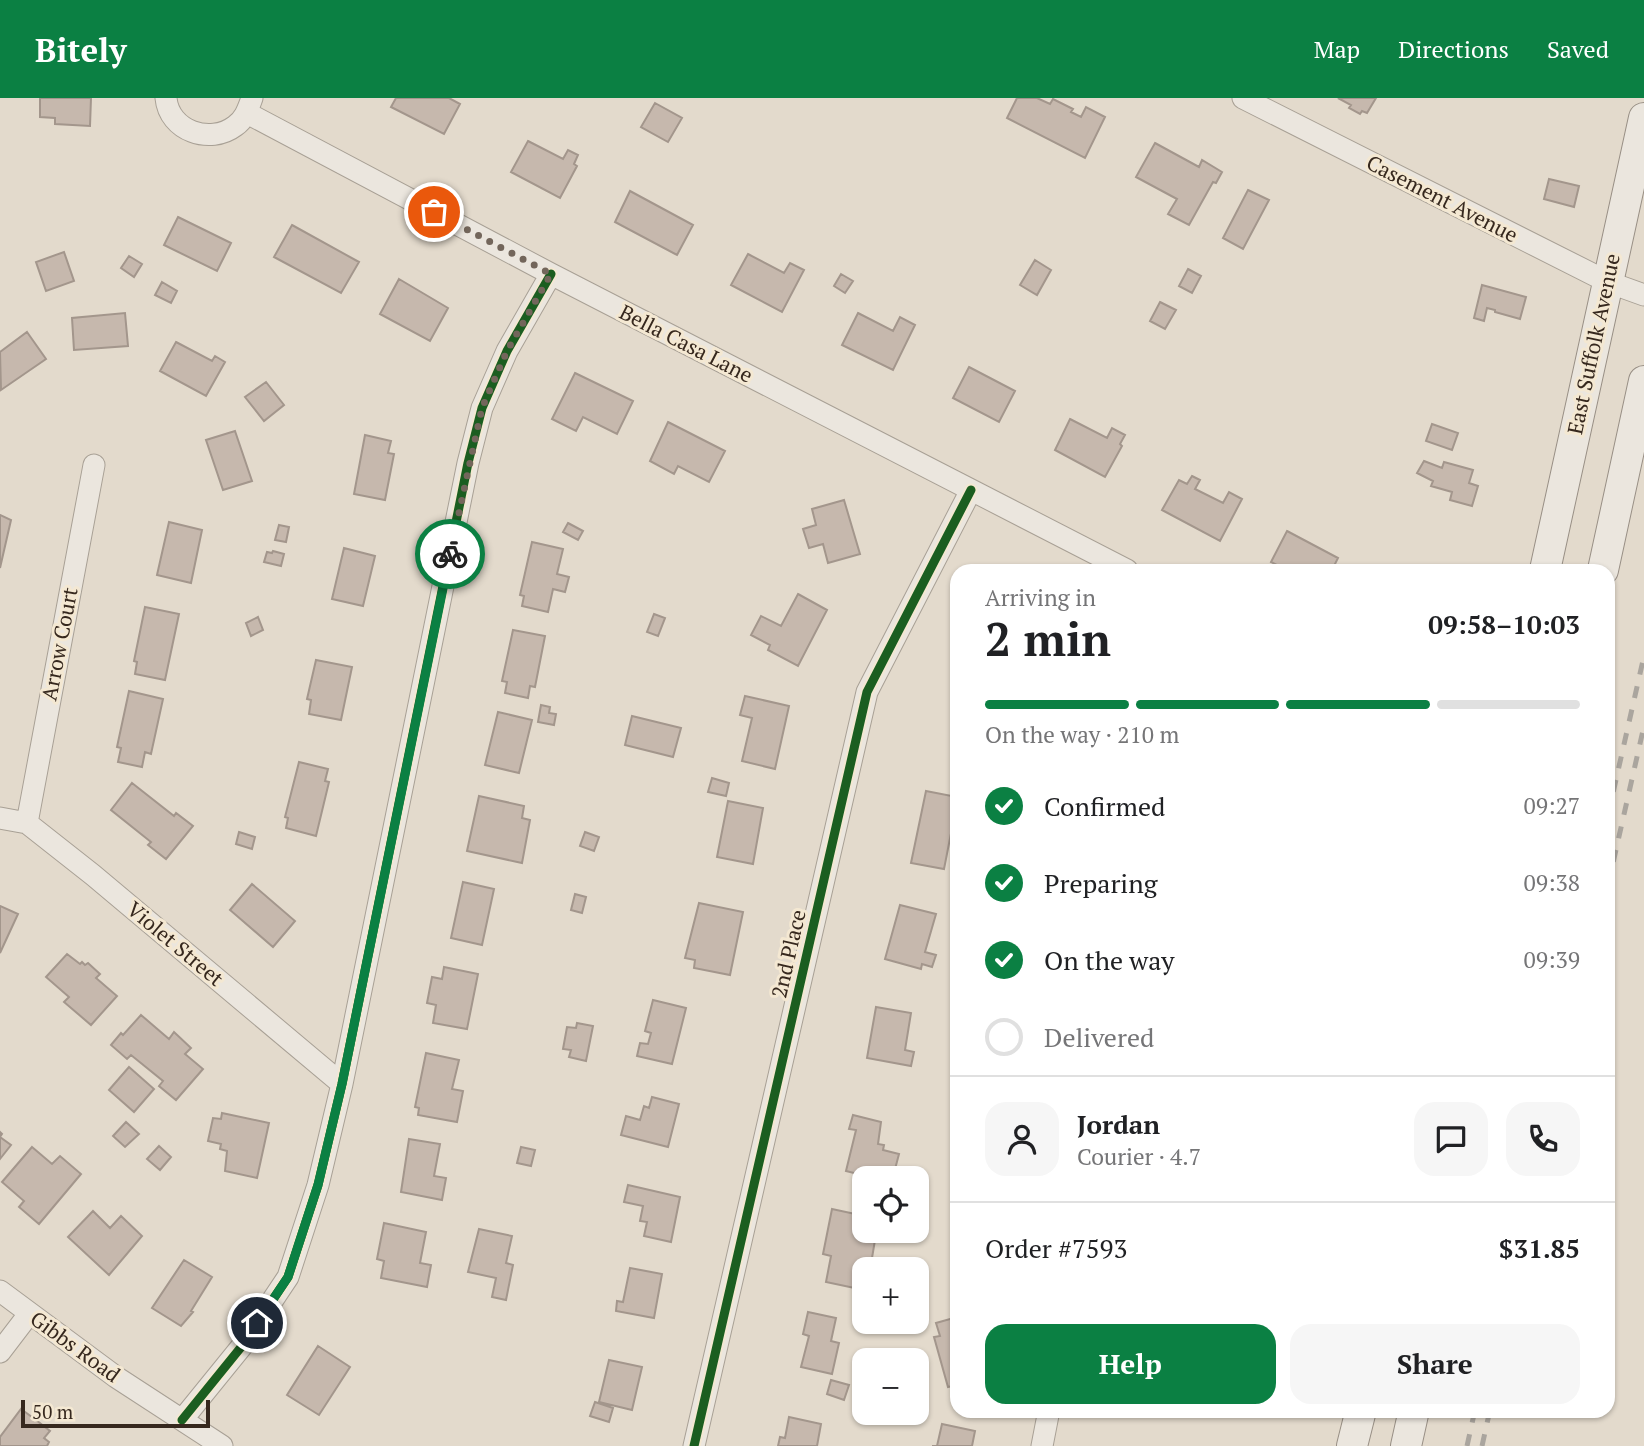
<!DOCTYPE html>
<meta charset="utf-8">
<style>
body{margin:0;font-family:"PT Serif",serif;background:#f6f6f6;color:#202124;height:100vh;display:flex;flex-direction:column;font-size:26px;white-space:nowrap}
*{box-sizing:border-box;margin:0}
p{font-size:23px;color:#757577}
.icon{flex:none;width:38px;height:38px;fill:none;stroke:currentColor;stroke-width:2;stroke-linecap:round;stroke-linejoin:round}
.map{position:relative;flex:1;overflow:hidden}
.side{position:absolute;left:950px;top:466px;width:665px;height:854px;display:flex;flex-direction:column;background:#fff;border-radius:21px;box-shadow:0 2px 5px #0004}
.side>*{flex:none}
.buttons{position:absolute;left:852px;top:1068px;display:grid;gap:14px}
.buttons a{display:grid;place-items:center;width:77px;height:77px;border-radius:14px;background:#fff;box-shadow:0 2px 5px #0004;font-size:35px}
.scale{position:absolute;left:21px;bottom:18px;width:189px;box-sizing:border-box;padding-left:7px;border:4px solid #36281e;border-top:0;font-size:19px;line-height:24px;white-space:nowrap;color:#36281e;-webkit-text-stroke:5px #f4e8d2;paint-order:stroke}
.pin{position:absolute;display:grid;place-items:center;width:60px;height:60px;color:#fff;margin:-30px;border:4px solid #fff;border-radius:50%;box-shadow:0 2px 7px #0007}
.courier{position:absolute;display:grid;place-items:center;width:70px;height:70px;margin:-35px;border:5px solid #0b8043;border-radius:50%;background:#fff;color:#222;box-shadow:0 2px 9px #0007}
.head em{font-style:normal;font-weight:800}
.head div{display:flex;flex-direction:column-reverse}
.head{display:flex;align-items:center;justify-content:space-between;height:119px;padding:0 35px}
h1{font-size:46px;font-weight:800;line-height:52px}
.bar{display:grid;grid-template-columns:repeat(4,1fr);gap:10px 7px;align-content:center;height:84px;padding:0 35px}
.bar i{height:9px;border-radius:5px;background:#e0e0e0}
.bar .active{background:#0b8043}
.bar p{grid-column:span 4}
.line{display:flex;align-items:center;gap:18px;padding:0 35px;border-top:2px solid #e0e0e0}
.line div{flex:1}
.round{display:grid;place-items:center;flex:none;width:74px;height:74px;border-radius:21px;background:#f6f6f6}
ol{padding:0 35px;list-style:none}
li{display:flex;align-items:center;gap:21px;height:77px}
li p{margin-inline-start:auto}
li .icon{padding:7px;border-radius:50%;background:#0b8043;color:#fff;stroke-width:4}
li:last-child{color:#757577}
li i{width:38px;height:38px;border:4px solid #e0e0e0;border-radius:50%}
.cta{display:flex;gap:14px;margin-top:auto;padding:14px 35px}
.cta a{flex:1;height:80px;border-radius:21px;background:#0b8043;color:#fff;font-size:28px;font-weight:800;line-height:80px;text-align:center}
.cta a+a{background:#f6f6f6;color:#202124}
header{display:flex;align-items:center;gap:42px;box-sizing:border-box;height:98px;padding:0 35px;background:#0b8043;color:#fff}
header strong{font-size:33px}
nav{display:flex;gap:38px;margin-inline-start:auto;font-size:24px}
.map>svg:first-child{display:block}
</style>
<header>
<strong>Bitely</strong>
<nav><a>Map</a><a>Directions</a><a>Saved</a></nav>
</header>
<div class="map">
<svg width="1644" height="1348" viewBox="0 0 1644 1348">
<rect width="100%" height="100%" fill="#e3dacc"/>
<path fill="#c6b8ad" stroke="#a3968c" stroke-width="2" d="M40,0H91L90,28L55,26V20L40,19Z
M396,0H449L460,6L444,36L391,9Z
M1017,0H1037L1050,6L1053,1L1073,11L1071,14L1081,19L1086,9L1105,19L1085,60L1007,20Z
M1338,0H1376L1367,15L1362,13L1360,16L1349,10L1351,7Z
M655,5L682,20L668,44L641,29Z
M528,43L563,61L568,52L578,57L574,66L577,68L560,100L511,74Z
M1155,45L1199,69L1202,62L1222,74L1216,85L1213,84L1189,127L1168,116L1177,101L1136,79Z
M1549,81L1579,88L1574,109L1544,101Z
M1248,92L1269,102L1243,151L1223,140Z
M630,93L693,127L677,157L615,124Z
M178,119L231,145L217,173L164,147Z
M292,127L359,164L341,195L274,159Z
M64,154L74,183L46,193L36,164Z
M748,156L784,175L790,165L804,172L782,214L731,187Z
M129,158L142,166L134,179L121,170Z
M1035,162L1051,172L1037,197L1020,187Z
M1188,171L1201,178L1192,195L1179,188Z
M841,176L853,183L845,195L834,188Z
M399,181L448,210L430,243L380,216Z
M162,184L177,193L171,205L155,197Z
M1482,187L1526,199L1520,221L1495,214V212L1487,210L1484,223L1474,220Z
M1160,204L1176,212L1165,231L1150,223Z
M125,215L128,248L74,252L72,220Z
M858,215L893,233L900,219L915,227L893,272L842,247Z
M27,234L46,261L1,292L0,254Z
M176,244L212,263L215,258L225,264L206,298L160,273Z
M969,269L1015,293L999,324L953,300Z
M575,275L633,303L617,336L583,319L576,333L552,321Z
M266,284L284,307L264,323L245,299Z
M1070,321L1107,340L1112,330L1125,337L1120,346L1122,348L1105,379L1055,352Z
M668,324L725,353L709,384L678,368L674,376L650,363Z
M1432,326L1458,335L1452,352L1426,343Z
M235,333L252,383L223,392L206,342Z
M365,337L391,343L388,355L394,356L385,402L354,396Z
M1424,363L1442,370L1444,364L1473,372L1469,385L1478,388L1472,408L1450,402L1452,394L1431,388L1433,383L1417,375Z
M1192,378L1200,382L1195,391L1223,405L1229,394L1242,401L1220,443L1162,412L1179,382L1187,386Z
M844,402L860,456L828,465L823,446L809,450L803,431L816,427L812,411Z
M0,417L11,422L0,470Z
M169,424L202,432L191,485L157,477Z
M568,425L583,433L578,442L563,434Z
M279,427L289,429L286,444L275,442Z
M1287,433L1338,460L1332,472H1286L1271,464Z
M532,444L563,451L557,476L569,479L565,494L553,491L548,514L522,508L524,498L520,497Z
M344,450L375,458L363,508L332,501Z
M273,453L284,456L281,468L264,464L267,454L272,455Z
M798,496L827,512L798,568L768,552L770,547L751,537L761,518L781,528Z
M145,509L179,516L165,582L135,576L137,564L134,563Z
M654,516L665,520L658,538L647,534Z
M258,519L263,532L251,538L246,525Z
M513,532L545,538L535,589L530,588L528,600L505,595L507,584L502,583Z
M316,562L352,569L341,622L309,616L311,602L307,601Z
M129,593L163,601L151,656L145,654L142,669L118,664L121,650L117,649Z
M745,598L789,608L775,671L742,663L752,620L740,617Z
M541,607L550,609L549,615L556,616L554,627L538,624Z
M498,614L532,622L519,675L485,667Z
M632,618L681,630L673,659L625,647Z
M299,664L328,671L325,683L329,684L316,738L286,730L288,720L285,719Z
M712,680L729,685L726,698L708,694Z
M132,685L174,718L176,715L193,728L166,761L148,747L151,744L111,712Z
M926,693L957,699V721L954,720L944,771L911,765Z
M479,698L524,708L522,720L530,722L522,765L467,753Z
M728,703L763,710L753,766L717,759Z
M239,734L255,739L252,751L236,746Z
M585,734L599,739L594,753L580,748Z
M463,784L494,791L482,847L451,840Z
M252,786L295,823L273,849L230,812Z
M575,796L586,799L582,815L571,812Z
M699,805L743,814L730,877L694,870L695,862L685,860Z
M900,807L936,816L925,854L936,857L932,869L922,866L921,871L885,861Z
M0,808L18,816L0,855Z
M67,856L80,866L82,864L85,867L88,865L100,876L96,880L117,898L91,927L64,904L69,899L46,879Z
M444,869L478,876L467,931L433,925L436,907L427,905L432,879L442,881Z
M653,902L686,910L672,966L637,958L640,945L648,946L651,935L645,933Z
M876,909L911,915L905,952L914,954L911,968L867,960Z
M141,917L169,941L174,934L191,950L185,956L203,971L176,1002L159,988L163,983L131,957L127,961L111,947L121,935L123,937Z
M577,925L593,928L586,963L569,959L571,952L563,951L567,929L576,930Z
M426,955L459,962L452,991L463,993L457,1024L418,1017L419,1010L415,1009Z
M129,969L154,991L134,1014L109,992Z
M652,999L679,1006L668,1049L621,1037L626,1018L640,1022L644,1008L649,1010Z
M222,1015L269,1025L257,1080L225,1073L227,1053L220,1051L221,1046L208,1043L213,1020L221,1021Z
M853,1017L881,1024L878,1046L884,1047L883,1052L899,1056L894,1075L890,1074L889,1080H874L846,1073L856,1032L849,1031Z
M126,1024L139,1036L125,1049L113,1038Z
M0,1034L2,1036L0,1039L11,1047L0,1061Z
M409,1041L440,1046L434,1078L446,1080L442,1102L401,1094Z
M159,1048L171,1059L160,1072L147,1061Z
M32,1049L52,1066L60,1058L81,1076L39,1126L19,1109L24,1103L2,1084Z
M521,1049L535,1052L531,1068L517,1065Z
M628,1087L680,1099L671,1144L644,1138L647,1124L640,1123L643,1108L624,1104Z
M832,1111L860,1117L858,1129L867,1132L865,1140L875,1142L871,1166H876L875,1171H864V1192L826,1184L831,1158L823,1156Z
M93,1113L110,1130L121,1118L142,1138L109,1177L68,1139Z
M384,1125L426,1134L420,1165L431,1167L427,1189L381,1180L384,1163L377,1161Z
M479,1131L512,1138L506,1165L513,1167L506,1202L492,1199L496,1180L468,1174Z
M184,1162L212,1179L191,1213L193,1214L181,1228L152,1210Z
M630,1170L662,1176L654,1220L616,1213L617,1203L623,1204Z
M808,1214L836,1220L831,1243L839,1245L832,1276L801,1269L809,1238L803,1236Z
M957,1219V1287L948,1289L934,1239L940,1238L936,1225Z
M318,1248L350,1269L319,1317L287,1297Z
M609,1262L642,1269L632,1312L599,1304Z
M831,1282L849,1287L844,1302L827,1296Z
M595,1304L613,1310L609,1324L590,1318Z
M21,1311L32,1319L34,1315L39,1319L36,1322L50,1333L44,1340L49,1344L47,1348H0V1339Z
M789,1319L821,1326L817,1348H778L780,1339L785,1340Z
M942,1326L975,1333L972,1348H932H937Z"/>
<g fill="none" stroke-linecap="round" stroke-linejoin="round">
<defs>
<path id="minor" d="M166,0C169,33 210,47 235,28C245,21 248,11 252,0
M1243,0L1608,184L1644,197
M247,15L551,176L1127,472
M0,720L27,725L93,777L342,986
M27,725L94,367
M0,1193L116,1279L222,1348
M0,1254L29,1216
M182,1322L242,1248L288,1179L318,1087L342,986L468,365L482,310L507,253L551,176
M694,1348L867,594L971,392
M1042,1348L1049,1312"/>
<path id="secondary" d="M1545,472L1644,20
M1603,472L1644,283
M1352,1348L1361,1312
M1406,1348L1414,1312"/>
</defs>
<use href="#minor" stroke="#a8a095" stroke-width="23"/>
<use href="#secondary" stroke="#988f85" stroke-width="32"/>
<use href="#minor" stroke="#ebe6de" stroke-width="21"/>
<use href="#secondary" stroke="#ebe6de" stroke-width="30"/>
<path stroke="#aaa59e" stroke-width="5" stroke-dasharray="12 12" stroke-linecap="butt" d="M1608,717L1644,558
M1608,787L1644,628
M1467,1348L1475,1312
M1482,1348L1490,1312"/>
<defs>
<path id="cycleway" d="M182,1322L242,1248L288,1179L318,1087L342,986L468,365L482,310L507,253L551,176
M694,1348L867,594L971,392"/>
</defs>
<use href="#cycleway" stroke="#f4e8d2" stroke-width="13"/>
<use href="#cycleway" stroke="#1b5e20" stroke-width="9"/>
</g>
<g fill="none" stroke-linecap="round" stroke-linejoin="round">
<path stroke="#73665b" stroke-width="7" stroke-dasharray="0 12.6" d="M434,114L551,176L507,253L482,310L450,456"/>
<path stroke="#0b8043" stroke-width="9" d="M257,1225L288,1179L318,1087L342,986L450,456"/>
</g>
<g text-anchor="middle" stroke-width="6" stroke-linejoin="round" paint-order="stroke">
<g font-size="21" fill="#36281e" stroke="#f4e8d2">
<text transform="translate(1442 101) rotate(27)" y="7">Casement Avenue</text>
<text transform="translate(686 246) rotate(27)" y="7">Bella Casa Lane</text>
<text transform="translate(1594 246) rotate(-78)" y="7">East Suffolk Avenue</text>
<text transform="translate(60 546) rotate(-79)" y="7">Arrow Court</text>
<text transform="translate(175 846) rotate(40)" y="7">Violet Street</text>
<text transform="translate(789 856) rotate(-77)" y="7">2nd Place</text>
<text transform="translate(75 1249) rotate(36)" y="7">Gibbs Road</text>
</g>
</g>
</svg>
<div class="buttons">
<a><svg class="icon" aria-label="locate" viewBox="0 0 24 24"><circle cx="12" cy="12" r="6"/><path d="M12 2v4M12 18v4M2 12h4M18 12h4"/></svg></a>
<a>+</a>
<a>−</a>
</div>
<div class="scale">50 m</div>
<div class="pin" style="left:434px;top:114px;background:#ea580c"><svg class="icon" aria-label="bag" viewBox="0 0 24 24"><path d="M5 8h14l-1 12H6zM9 8a3 3 0 0 1 6 0"/></svg></div>
<div class="pin" style="left:257px;top:1225px;background:#1f2937"><svg class="icon" aria-label="home" viewBox="0 0 24 24"><path d="M3 11l9-7 9 7M6 9v11h12V9"/></svg></div>
<div class="courier" style="left:450px;top:456px"><svg class="icon" aria-label="bike" viewBox="0 0 24 24"><circle cx="6" cy="16" r="4"/><circle cx="18" cy="16" r="4"/><path d="M6 16l4-8h5l3 8M10 8l3 8H6M13 5h3"/></svg></div>
<section class="side">
<div class="head"><div><h1>2 min</h1><p>Arriving in</p></div><em>09:58–10:03</em></div>
<div class="bar"><i class="active"></i><i class="active"></i><i class="active"></i><i></i><p>On the way · 210 m</p></div>
<ol>
<li><svg class="icon" aria-label="check" viewBox="0 0 24 24"><path d="M5 12l5 5 9-10"/></svg>Confirmed<p>09:27</p></li>
<li><svg class="icon" aria-label="check" viewBox="0 0 24 24"><path d="M5 12l5 5 9-10"/></svg>Preparing<p>09:38</p></li>
<li><svg class="icon" aria-label="check" viewBox="0 0 24 24"><path d="M5 12l5 5 9-10"/></svg>On the way<p>09:39</p></li>
<li><i></i>Delivered</li>
</ol>
<div class="line" style="height:126px"><a class="round"><svg class="icon" aria-label="person" viewBox="0 0 24 24"><circle cx="12" cy="8" r="4"/><path d="M4 21q1-7 8-7t8 7"/></svg></a><div><b>Jordan</b><p>Courier · 4.7</p></div><a class="round"><svg class="icon" aria-label="chat" viewBox="0 0 24 24"><path d="M4 5h16v11H9l-5 4z"/></svg></a><a class="round"><svg class="icon" aria-label="phone" viewBox="0 0 24 24"><path d="M5 4h4l2 5-3 2q2 4 5 5l2-3 5 2v4C11 20 4 13 5 4z"/></svg></a></div>
<div class="line" style="height:91px"><div>Order #7593</div><b>$31.85</b></div>
<div class="cta"><a>Help</a><a>Share</a></div>
</section>
</div>
